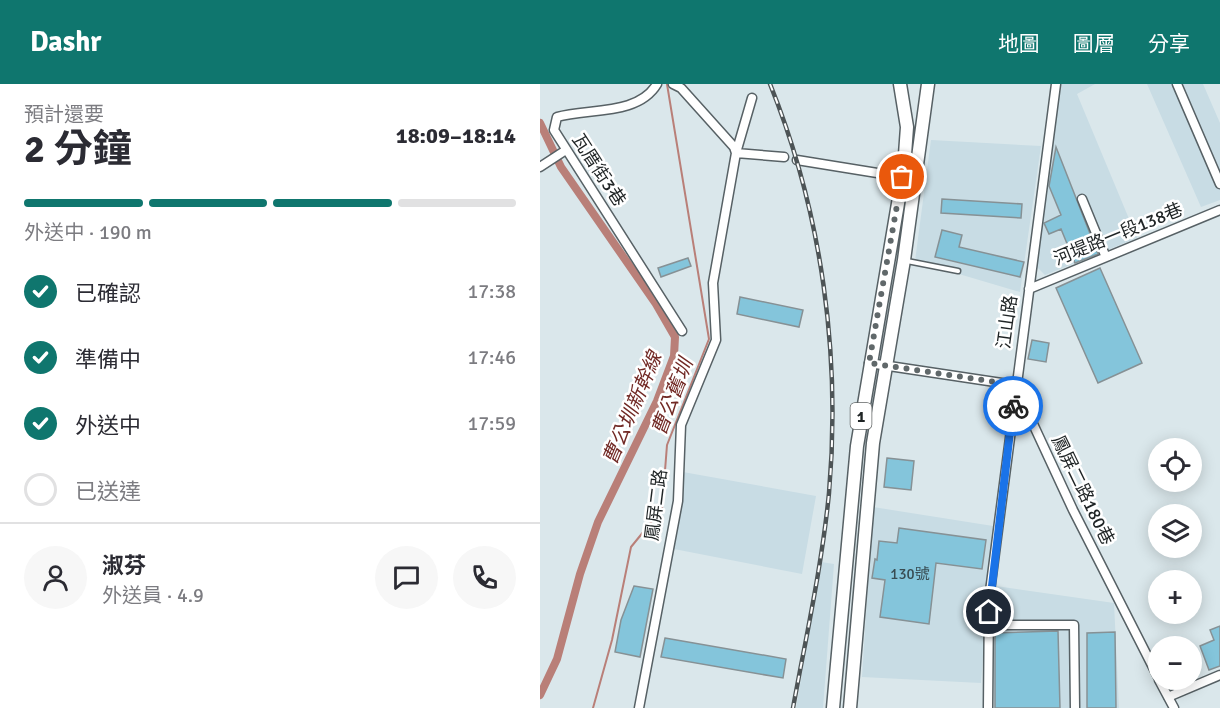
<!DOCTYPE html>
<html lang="zh-TW">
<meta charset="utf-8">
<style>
body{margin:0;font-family:Signika,"Noto Sans TC",sans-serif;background:#f7f7f7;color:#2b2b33;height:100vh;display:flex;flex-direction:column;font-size:22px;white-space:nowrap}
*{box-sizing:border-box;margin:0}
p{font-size:20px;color:#7c7c81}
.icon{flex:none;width:33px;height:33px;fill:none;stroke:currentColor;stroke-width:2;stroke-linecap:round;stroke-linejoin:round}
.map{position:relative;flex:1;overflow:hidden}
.sheet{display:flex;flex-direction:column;background:#fff;width:540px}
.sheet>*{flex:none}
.controls{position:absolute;left:608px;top:354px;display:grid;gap:12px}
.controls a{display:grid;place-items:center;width:54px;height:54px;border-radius:50%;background:#fff;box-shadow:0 3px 15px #0003;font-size:30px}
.pin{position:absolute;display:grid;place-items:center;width:51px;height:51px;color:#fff;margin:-26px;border:3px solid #fff;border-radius:50%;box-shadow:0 2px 6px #0007}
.courier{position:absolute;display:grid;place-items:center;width:60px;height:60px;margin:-30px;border:4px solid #1a73e8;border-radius:50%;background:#fff;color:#222;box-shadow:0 2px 8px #0007}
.overview em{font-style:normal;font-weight:700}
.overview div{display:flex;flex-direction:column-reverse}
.overview{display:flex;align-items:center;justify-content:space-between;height:102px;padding:0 24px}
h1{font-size:39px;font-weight:700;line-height:45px}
.bar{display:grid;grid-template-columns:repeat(4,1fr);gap:9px 6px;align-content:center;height:72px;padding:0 24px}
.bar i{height:8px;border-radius:4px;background:#e1e1e2}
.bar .selected{background:#0f766e}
.bar p{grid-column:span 4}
.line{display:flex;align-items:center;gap:15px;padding:0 24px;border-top:2px solid #e1e1e2}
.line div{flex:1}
.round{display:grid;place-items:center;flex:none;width:63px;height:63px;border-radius:32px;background:#f7f7f7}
ol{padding:0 24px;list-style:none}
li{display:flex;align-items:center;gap:18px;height:66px}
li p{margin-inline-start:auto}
li .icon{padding:6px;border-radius:50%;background:#0f766e;color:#fff;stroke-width:4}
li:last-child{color:#7c7c81}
li i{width:33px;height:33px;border:3px solid #e1e1e2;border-radius:50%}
header{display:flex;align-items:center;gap:36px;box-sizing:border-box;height:84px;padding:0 30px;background:#0f766e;color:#fff}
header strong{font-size:28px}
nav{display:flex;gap:33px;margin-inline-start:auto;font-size:21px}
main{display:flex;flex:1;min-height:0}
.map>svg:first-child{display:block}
</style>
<header>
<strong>Dashr</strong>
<nav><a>地圖</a><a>圖層</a><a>分享</a></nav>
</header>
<main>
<section class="sheet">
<div class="overview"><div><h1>2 分鐘</h1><p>預計還要</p></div><em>18:09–18:14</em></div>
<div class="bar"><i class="selected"></i><i class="selected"></i><i class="selected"></i><i></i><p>外送中 · 190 m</p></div>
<ol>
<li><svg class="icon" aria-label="check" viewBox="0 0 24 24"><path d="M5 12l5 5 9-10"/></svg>已確認<p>17:38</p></li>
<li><svg class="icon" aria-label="check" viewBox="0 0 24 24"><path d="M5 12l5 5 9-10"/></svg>準備中<p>17:46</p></li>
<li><svg class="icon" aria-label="check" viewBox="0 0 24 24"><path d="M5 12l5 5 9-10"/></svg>外送中<p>17:59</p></li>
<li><i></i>已送達</li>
</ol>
<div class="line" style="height:108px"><a class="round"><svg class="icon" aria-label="person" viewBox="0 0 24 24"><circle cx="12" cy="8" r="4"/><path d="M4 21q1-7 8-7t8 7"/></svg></a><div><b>淑芬</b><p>外送員 · 4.9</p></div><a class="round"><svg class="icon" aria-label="chat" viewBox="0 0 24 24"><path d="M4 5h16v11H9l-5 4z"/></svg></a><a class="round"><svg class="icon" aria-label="phone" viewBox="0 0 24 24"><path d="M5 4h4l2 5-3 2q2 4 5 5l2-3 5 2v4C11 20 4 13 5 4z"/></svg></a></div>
</section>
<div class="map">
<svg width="680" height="624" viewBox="0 0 680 624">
<rect width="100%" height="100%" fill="#dae7eb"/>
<path fill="#c8dce4" d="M520,0H555L537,10L597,154L505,191L496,182Z
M607,0H663L680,39V116L661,123Z
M391,56L501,62L480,208L375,177Z
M143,388L276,412L262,490L134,465Z
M333,423L453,442L441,599L322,593Z
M281,478L294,480L283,624H256Z
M456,502L574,519L579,624H454L452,531Z"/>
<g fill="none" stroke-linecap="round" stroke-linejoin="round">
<path stroke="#b97f78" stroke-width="2" d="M0,45H1
M53,624L72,556L91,463L122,425L127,361L169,255L127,0"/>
<path stroke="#b97f78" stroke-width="8" d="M0,39L21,83L116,220L135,253L134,272L117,317L58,438L40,490L17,575L0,611"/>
</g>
<path fill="#84c5db" stroke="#869195" stroke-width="1.5" d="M516,63L558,170L535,179L521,145L509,150L504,139L521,131L509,102Z
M402,115L482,120L481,134L401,129Z
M402,146L422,151L419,163L484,178L480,193L395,173Z
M148,174L151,182L121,193L118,184Z
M560,184L602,279L558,299L516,204Z
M200,213L263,226L259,243L197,230Z
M492,256L509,259L506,278L488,275Z
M347,374L374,377L371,406L344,403Z
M359,444L446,456L442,485L396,479L389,540L340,533L345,496L332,494L335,475L337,476L339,457L357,459Z
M94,502L113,505L100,573L75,568L81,536Z
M680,542V582L669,586L660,562L674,556L670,546Z
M518,547L520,624H455V549Z
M575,548L576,624H547V549Z
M125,554L246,575L243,594L121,573Z"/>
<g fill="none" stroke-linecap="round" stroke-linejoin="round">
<defs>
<path id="service" d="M367,177L418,187"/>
<path id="minor" d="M117,0C98,32 48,24 17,33L14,46L142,247
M637,0L680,100
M212,14L196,69L244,73
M257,76L362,93
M0,83L26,66
M542,115L565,171
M489,205L680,126
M329,279L475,301L533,426L618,593
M449,541H534L535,624
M619,596L634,624
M628,613L680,591
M99,624L138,417L141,341L176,256L173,199L196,69L194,63L141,4L133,0
M448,624L449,515L516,0"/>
<path id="primary" d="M293,624L317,362L364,84L367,43L360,0
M310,624L333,359L364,176L388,0"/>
</defs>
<use href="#service" stroke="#576165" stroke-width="7"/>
<use href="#minor" stroke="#576165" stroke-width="11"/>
<use href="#primary" stroke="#576165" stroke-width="15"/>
<use href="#service" stroke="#fff" stroke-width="4"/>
<use href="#minor" stroke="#fff" stroke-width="8"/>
<use href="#primary" stroke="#fff" stroke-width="12"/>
<defs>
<path id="rail" d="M230,0C282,129 301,271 289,409C282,481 266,553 253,624"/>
</defs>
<use href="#rail" stroke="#4d5456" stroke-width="4.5"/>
<use href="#rail" stroke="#fff" stroke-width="2" stroke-dasharray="7" stroke-linecap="butt"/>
</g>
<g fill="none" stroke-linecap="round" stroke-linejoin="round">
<path stroke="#60686a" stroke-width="6" stroke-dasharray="0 10.8" d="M362,93L329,279L476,301L473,322"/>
<path stroke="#1a73e8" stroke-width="8" d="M449,528L473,322"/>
</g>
<g text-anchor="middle" stroke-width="5" stroke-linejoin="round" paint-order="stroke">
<g font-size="15" fill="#384c52">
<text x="370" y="495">130號</text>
</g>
<rect fill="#fff" stroke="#626666" stroke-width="1.5" x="310.5" y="319" width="21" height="26" rx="4.5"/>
<g font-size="16" font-weight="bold" fill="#1f2425">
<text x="321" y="338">1</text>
</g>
<g font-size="18" fill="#1f2425" stroke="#fff">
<text transform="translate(59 86) rotate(57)" y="6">瓦厝街3巷</text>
<text transform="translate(578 150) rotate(-22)" y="6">河堤路一段138巷</text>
<text transform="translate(467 238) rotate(-82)" y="6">江山路</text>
<text transform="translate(543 406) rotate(64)" y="6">鳳屏二路180巷</text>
<text transform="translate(116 421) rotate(-83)" y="6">鳳屏二路</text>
</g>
<g font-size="20" font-style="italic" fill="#712925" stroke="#fff">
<text transform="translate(132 313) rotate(-69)" y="7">曹公舊圳</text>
<text transform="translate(92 324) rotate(-67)" y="7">曹公圳新幹線</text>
</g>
</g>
</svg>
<div class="controls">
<a><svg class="icon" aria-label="locate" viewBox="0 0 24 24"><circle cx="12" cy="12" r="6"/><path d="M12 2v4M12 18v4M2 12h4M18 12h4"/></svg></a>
<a><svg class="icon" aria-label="layers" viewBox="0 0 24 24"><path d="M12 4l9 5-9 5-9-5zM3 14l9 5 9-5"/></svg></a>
<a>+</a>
<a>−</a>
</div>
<div class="pin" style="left:362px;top:93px;background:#ea580c"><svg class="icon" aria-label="bag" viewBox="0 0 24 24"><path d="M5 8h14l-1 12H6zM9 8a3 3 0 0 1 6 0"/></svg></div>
<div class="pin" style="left:449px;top:528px;background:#1f2937"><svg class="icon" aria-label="home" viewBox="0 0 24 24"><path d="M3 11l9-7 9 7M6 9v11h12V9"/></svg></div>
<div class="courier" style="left:473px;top:322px"><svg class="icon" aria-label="bike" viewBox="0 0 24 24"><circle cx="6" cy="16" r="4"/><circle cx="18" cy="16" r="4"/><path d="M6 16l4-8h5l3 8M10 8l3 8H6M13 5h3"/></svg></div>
</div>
</main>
